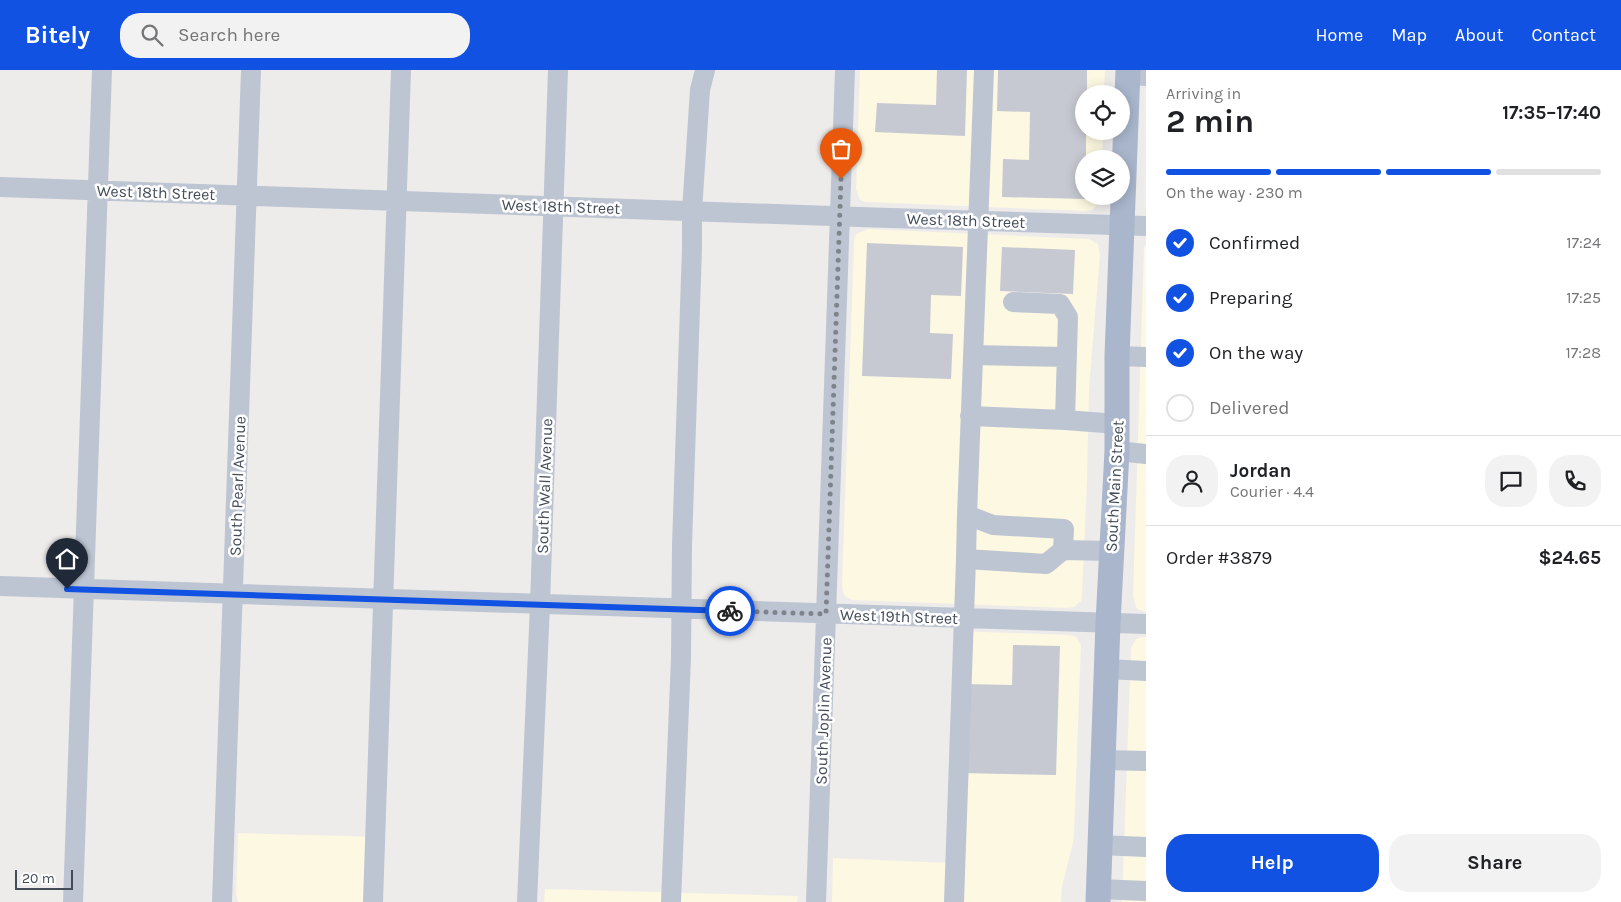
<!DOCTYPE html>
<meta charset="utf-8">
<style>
body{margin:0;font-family:Karla,sans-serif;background:#f2f2f2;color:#202124;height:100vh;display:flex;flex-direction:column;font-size:19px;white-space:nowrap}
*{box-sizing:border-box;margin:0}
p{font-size:16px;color:#757577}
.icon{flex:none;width:28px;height:28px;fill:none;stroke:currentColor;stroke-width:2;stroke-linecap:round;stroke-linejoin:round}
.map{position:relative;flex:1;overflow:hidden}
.drawer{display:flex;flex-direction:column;background:#fff;width:475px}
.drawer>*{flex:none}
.controls{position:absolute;left:1075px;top:15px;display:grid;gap:10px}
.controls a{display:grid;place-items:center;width:55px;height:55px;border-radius:50%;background:#fff;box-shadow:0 2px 12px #0003;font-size:25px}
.scale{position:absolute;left:15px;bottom:12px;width:58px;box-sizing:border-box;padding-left:5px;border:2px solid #434c59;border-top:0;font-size:14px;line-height:18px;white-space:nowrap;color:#434c59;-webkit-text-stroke:4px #fff;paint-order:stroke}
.pin{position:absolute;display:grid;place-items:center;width:42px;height:42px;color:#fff;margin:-51px -21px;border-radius:50% 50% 50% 0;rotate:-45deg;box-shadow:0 0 5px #0007}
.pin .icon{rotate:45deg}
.courier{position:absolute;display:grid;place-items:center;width:50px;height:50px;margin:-25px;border:4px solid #1152e2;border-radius:50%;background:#fff;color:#222;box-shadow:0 1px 6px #0007}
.head em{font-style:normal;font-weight:700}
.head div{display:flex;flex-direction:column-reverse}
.head{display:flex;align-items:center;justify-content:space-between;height:85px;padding:0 20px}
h1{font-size:32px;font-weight:700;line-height:38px}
.bar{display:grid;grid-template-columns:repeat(4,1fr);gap:8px 5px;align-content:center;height:60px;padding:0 20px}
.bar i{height:6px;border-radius:4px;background:#e0e0e0}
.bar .selected{background:#1152e2}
.bar p{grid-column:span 4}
.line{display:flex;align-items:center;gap:12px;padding:0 20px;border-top:1px solid #e0e0e0}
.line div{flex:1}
.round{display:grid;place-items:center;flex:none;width:52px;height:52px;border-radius:20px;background:#f2f2f2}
ol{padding:0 20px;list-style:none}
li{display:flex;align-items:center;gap:15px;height:55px}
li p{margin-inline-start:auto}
li .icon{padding:5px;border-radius:50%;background:#1152e2;color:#fff;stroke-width:4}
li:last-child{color:#757577}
li i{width:28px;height:28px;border:2px solid #e0e0e0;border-radius:50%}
.button{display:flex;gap:10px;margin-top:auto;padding:10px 20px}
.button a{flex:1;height:58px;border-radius:20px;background:#1152e2;color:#fff;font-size:20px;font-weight:700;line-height:58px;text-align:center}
.button a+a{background:#f2f2f2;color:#202124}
header{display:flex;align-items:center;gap:30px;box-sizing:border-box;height:70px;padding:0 25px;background:#1152e2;color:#fff}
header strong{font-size:24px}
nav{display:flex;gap:28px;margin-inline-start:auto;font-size:18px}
.search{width:350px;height:45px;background:#f2f2f2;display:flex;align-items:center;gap:12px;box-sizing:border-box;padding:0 18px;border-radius:20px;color:#757577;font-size:19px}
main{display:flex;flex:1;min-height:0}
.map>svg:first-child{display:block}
</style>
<header>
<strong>Bitely</strong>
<div class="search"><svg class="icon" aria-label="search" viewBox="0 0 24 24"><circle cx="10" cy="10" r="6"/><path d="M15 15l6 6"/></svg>Search here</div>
<nav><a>Home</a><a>Map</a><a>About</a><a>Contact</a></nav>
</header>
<main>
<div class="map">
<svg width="1146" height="832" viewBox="0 0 1146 832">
<rect width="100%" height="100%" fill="#eeebeb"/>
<path fill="#fcf8e1" d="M860,0H1105L1104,24H1084V61H1103L1102,89H1084V126H1101L1098,134L1092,140L1085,141L866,132L860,130L856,119Z
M869,159L1089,169L1098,174L1100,185L1089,319L1087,412L1082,525L1081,531L1074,537L1068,538L852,530L846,527L843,522L842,515L854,172L855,166L858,163Z
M1146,173V542L1139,540L1136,537L1133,526L1144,178Z
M958,561L1070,565L1076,567L1081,575L1074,764L1073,773L1062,816L1061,832H832L833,788L950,793Z
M1141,567H1146V832H1122L1131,578L1136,569Z
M238,763L381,767L379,832H238L236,823Z
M545,819L798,826L797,832H544Z"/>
<path fill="#c7c9d2" d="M937,0H967L965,66L875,62L877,33L936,35Z
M998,0H1087V24H1084V61H1086V89H1084L1085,129L1002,127L1003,89L1029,90L1030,42L997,41Z
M867,173L963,177L961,226L931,225L930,263L953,264L951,309L862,306Z
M1002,177L1075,180L1073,224L1000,221Z
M1013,575L1060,576L1056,705L961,703L964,614L1012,615Z"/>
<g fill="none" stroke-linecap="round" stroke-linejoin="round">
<path stroke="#bdc5d2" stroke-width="20" d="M1128,5L1146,6
M0,117L859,147L1146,156
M974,285L1067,287
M1117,286L1146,287
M970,346L1065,350L1068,247L1060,234L1013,232
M1065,350L1118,354
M1117,381L1146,384
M967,445L993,455L1064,459L1063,480
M966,489L1046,494L1063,480L1111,481
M0,516L1146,554
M1106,599L1146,601
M1103,690L1146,691
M1100,775L1146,777
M1099,819L1146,821
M73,832L102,0
M222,832L251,0
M373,832L401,0
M527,832L540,535L558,0
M671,832L681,588L682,475L692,178V141L700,20L705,0
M816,832L845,0
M954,832L966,489L967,445L984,0"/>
<path stroke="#a9b6cc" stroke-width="25" d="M1098,832L1108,553L1117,381V286L1128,0"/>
</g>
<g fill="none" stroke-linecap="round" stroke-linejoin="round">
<path stroke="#7f848c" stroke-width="5" stroke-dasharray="0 9" d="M730,541L826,544L841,109"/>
<path stroke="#1152e2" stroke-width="6" d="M67,519L730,541"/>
</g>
<g text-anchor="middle" stroke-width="5" stroke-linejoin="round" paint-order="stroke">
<g font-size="16" fill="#434c59" stroke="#fff">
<text transform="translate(156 122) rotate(2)" y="6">West 18th Street</text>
<text transform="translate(561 136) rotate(2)" y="6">West 18th Street</text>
<text transform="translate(966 150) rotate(2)" y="6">West 18th Street</text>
<text transform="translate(237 416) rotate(-88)" y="6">South Pearl Avenue</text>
<text transform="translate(544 416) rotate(-88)" y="6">South Wall Avenue</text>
<text transform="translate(1114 416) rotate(-87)" y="6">South Main Street</text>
<text transform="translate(899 546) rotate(2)" y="6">West 19th Street</text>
<text transform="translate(823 641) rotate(-88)" y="6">South Joplin Avenue</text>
</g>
</g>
</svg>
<div class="controls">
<a><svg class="icon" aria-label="locate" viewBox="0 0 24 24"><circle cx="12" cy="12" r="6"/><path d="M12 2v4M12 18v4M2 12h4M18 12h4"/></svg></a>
<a><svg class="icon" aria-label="layers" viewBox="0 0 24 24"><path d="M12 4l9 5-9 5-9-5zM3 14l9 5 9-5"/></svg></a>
</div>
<div class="scale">20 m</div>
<div class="pin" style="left:841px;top:109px;background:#ea580c"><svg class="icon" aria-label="bag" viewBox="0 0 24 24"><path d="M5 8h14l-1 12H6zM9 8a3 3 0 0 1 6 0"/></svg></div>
<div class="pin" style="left:67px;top:519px;background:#1f2937"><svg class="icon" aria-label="home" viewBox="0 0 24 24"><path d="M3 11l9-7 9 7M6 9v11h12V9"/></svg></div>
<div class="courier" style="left:730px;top:541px"><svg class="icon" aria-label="bike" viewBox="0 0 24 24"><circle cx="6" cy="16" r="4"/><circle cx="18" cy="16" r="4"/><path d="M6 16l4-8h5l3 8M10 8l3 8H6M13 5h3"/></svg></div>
</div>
<section class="drawer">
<div class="head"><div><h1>2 min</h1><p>Arriving in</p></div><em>17:35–17:40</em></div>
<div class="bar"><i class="selected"></i><i class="selected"></i><i class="selected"></i><i></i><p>On the way · 230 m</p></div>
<ol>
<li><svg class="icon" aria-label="check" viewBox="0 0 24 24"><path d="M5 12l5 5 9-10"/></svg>Confirmed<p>17:24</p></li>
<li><svg class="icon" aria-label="check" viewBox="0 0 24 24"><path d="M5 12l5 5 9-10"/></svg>Preparing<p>17:25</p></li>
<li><svg class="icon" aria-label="check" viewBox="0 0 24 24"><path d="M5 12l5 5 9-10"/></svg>On the way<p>17:28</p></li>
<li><i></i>Delivered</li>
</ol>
<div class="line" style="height:90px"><a class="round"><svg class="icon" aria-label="person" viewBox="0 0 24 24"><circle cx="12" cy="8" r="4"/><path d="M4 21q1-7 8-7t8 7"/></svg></a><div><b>Jordan</b><p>Courier · 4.4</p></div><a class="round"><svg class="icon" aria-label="chat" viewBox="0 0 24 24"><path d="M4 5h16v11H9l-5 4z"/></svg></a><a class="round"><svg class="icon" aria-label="phone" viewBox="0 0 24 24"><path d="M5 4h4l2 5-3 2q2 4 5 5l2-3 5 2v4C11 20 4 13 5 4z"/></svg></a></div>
<div class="line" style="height:65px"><div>Order #3879</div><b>$24.65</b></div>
<div class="button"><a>Help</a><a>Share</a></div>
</section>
</main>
